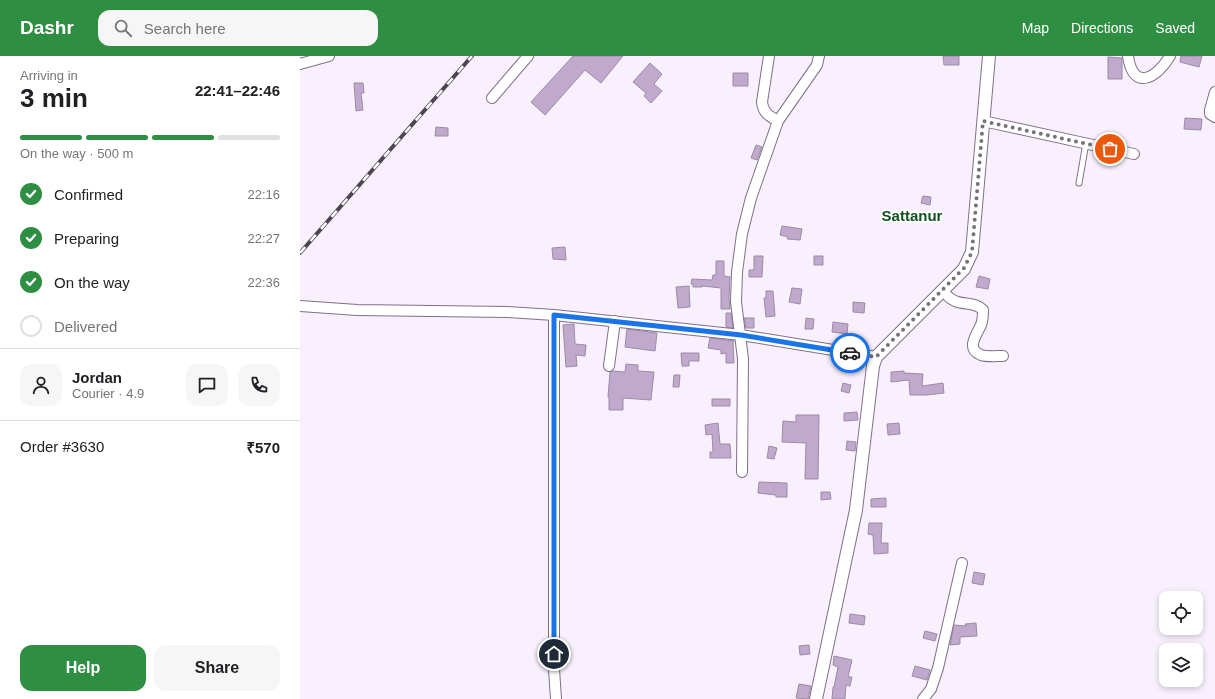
<!DOCTYPE html>
<meta charset="utf-8">
<style>
body{margin:0;font-family:Arial,sans-serif;background:#f6f6f6;color:#202124;height:100vh;display:flex;flex-direction:column;font-size:15px;white-space:nowrap}
*{box-sizing:border-box;margin:0}
p{font-size:13px;color:#757577}
.icon{flex:none;width:22px;height:22px;fill:none;stroke:currentColor;stroke-width:2;stroke-linecap:round;stroke-linejoin:round}
.map{position:relative;flex:1;overflow:hidden}
.sheet{display:flex;flex-direction:column;background:#fff;width:300px}
.sheet>*{flex:none}
.fabs{position:absolute;left:859px;top:535px;display:grid;gap:8px}
.fabs a{display:grid;place-items:center;width:44px;height:44px;border-radius:8px;background:#fff;box-shadow:0 2px 6px #0003;font-size:20px}
.pin{position:absolute;display:grid;place-items:center;width:34px;height:34px;color:#fff;margin:-17px;border:2px solid #fff;border-radius:50%;box-shadow:0 1px 4px #0007}
.courier{position:absolute;display:grid;place-items:center;width:40px;height:40px;margin:-20px;border:3px solid #1a73e8;border-radius:50%;background:#fff;color:#222;box-shadow:0 1px 5px #0007}
.head em{font-style:normal;font-weight:700}
.head div{display:flex;flex-direction:column-reverse}
.head{display:flex;align-items:center;justify-content:space-between;height:68px;padding:0 20px}
h1{font-size:26px;font-weight:700;line-height:30px}
.bar{display:grid;grid-template-columns:repeat(4,1fr);gap:6px 4px;align-content:center;height:48px;padding:0 20px}
.bar i{height:5px;border-radius:3px;background:#e0e0e0}
.bar .selected{background:#2e8e42}
.bar p{grid-column:span 4}
.line{display:flex;align-items:center;gap:10px;padding:0 20px;border-top:1px solid #e0e0e0}
.line div{flex:1}
.round{display:grid;place-items:center;flex:none;width:42px;height:42px;border-radius:12px;background:#f6f6f6}
ol{padding:0 20px;list-style:none}
li{display:flex;align-items:center;gap:12px;height:44px}
li p{margin-inline-start:auto}
li .icon{padding:4px;border-radius:50%;background:#2e8e42;color:#fff;stroke-width:4}
li:last-child{color:#757577}
li i{width:22px;height:22px;border:2px solid #e0e0e0;border-radius:50%}
.cta{display:flex;gap:8px;margin-top:auto;padding:8px 20px}
.cta a{flex:1;height:46px;border-radius:12px;background:#2e8e42;color:#fff;font-size:16px;font-weight:700;line-height:46px;text-align:center}
.cta a+a{background:#f6f6f6;color:#202124}
header{display:flex;align-items:center;gap:24px;box-sizing:border-box;height:56px;padding:0 20px;background:#2e8e42;color:#fff}
header strong{font-size:19px}
nav{display:flex;gap:22px;margin-inline-start:auto;font-size:14px}
.search{width:280px;height:36px;background:#f6f6f6;display:flex;align-items:center;gap:10px;box-sizing:border-box;padding:0 14px;border-radius:12px;color:#757577;font-size:15px}
main{display:flex;flex:1;min-height:0}
.map>svg:first-child{display:block}
</style>
<header>
<strong>Dashr</strong>
<div class="search"><svg class="icon" aria-label="search" viewBox="0 0 24 24"><circle cx="10" cy="10" r="6"/><path d="M15 15l6 6"/></svg>Search here</div>
<nav><a>Map</a><a>Directions</a><a>Saved</a></nav>
</header>
<main>
<section class="sheet">
<div class="head"><div><h1>3 min</h1><p>Arriving in</p></div><em>22:41–22:46</em></div>
<div class="bar"><i class="selected"></i><i class="selected"></i><i class="selected"></i><i></i><p>On the way · 500 m</p></div>
<ol>
<li><svg class="icon" aria-label="check" viewBox="0 0 24 24"><path d="M5 12l5 5 9-10"/></svg>Confirmed<p>22:16</p></li>
<li><svg class="icon" aria-label="check" viewBox="0 0 24 24"><path d="M5 12l5 5 9-10"/></svg>Preparing<p>22:27</p></li>
<li><svg class="icon" aria-label="check" viewBox="0 0 24 24"><path d="M5 12l5 5 9-10"/></svg>On the way<p>22:36</p></li>
<li><i></i>Delivered</li>
</ol>
<div class="line" style="height:72px"><a class="round"><svg class="icon" aria-label="person" viewBox="0 0 24 24"><circle cx="12" cy="8" r="4"/><path d="M4 21q1-7 8-7t8 7"/></svg></a><div><b>Jordan</b><p>Courier · 4.9</p></div><a class="round"><svg class="icon" aria-label="chat" viewBox="0 0 24 24"><path d="M4 5h16v11H9l-5 4z"/></svg></a><a class="round"><svg class="icon" aria-label="phone" viewBox="0 0 24 24"><path d="M5 4h4l2 5-3 2q2 4 5 5l2-3 5 2v4C11 20 4 13 5 4z"/></svg></a></div>
<div class="line" style="height:52px"><div>Order #3630</div><b>₹570</b></div>
<div class="cta"><a>Help</a><a>Share</a></div>
</section>
<div class="map">
<svg width="915" height="643" viewBox="0 0 915 643">
<rect width="100%" height="100%" fill="#f8f0fd"/>
<path fill="#c0a9cd" stroke="#9d8aa7" d="M273,0H323L301,27L285,14L245,59L231,46Z
M643,0H659V9H644Z
M881,0H902L899,11L880,6Z
M808,1L822,2V23H808Z
M350,7L362,18L354,28L362,35L351,47L344,40L346,37L333,26Z
M433,17H448V30H433Z
M54,27H63L64,37H61L63,54L56,55Z
M885,62L902,63L901,74L884,73Z
M136,71L148,72V80H135Z
M456,89L462,91L457,104L451,102Z
M623,140L631,141L630,149L621,147Z
M482,170L502,173L500,184L487,183L488,181L480,179Z
M265,191L266,204L253,203L252,192Z
M454,200H463L462,221H449V214H454Z
M514,200H523V209H514Z
M416,205H424V220L430,221L429,242L430,253H421V232L402,230V231H393V228H391L392,223L412,224L413,219H416Z
M679,220L690,223L688,233L676,231Z
M389,230L390,251L378,252L376,231Z
M492,232L502,233L500,248L489,246Z
M466,235H473L475,260L466,261L464,242H466Z
M553,246L565,247L564,257L553,256Z
M426,257H431L433,272L426,271Z
M444,262H454V272H446Z
M506,262L514,263L513,273H505Z
M533,266L548,268L547,278L532,276Z
M274,268L275,288L286,289L285,300L276,299L277,310L266,311L263,269Z
M327,273L357,277L355,295L325,291Z
M410,282L434,285V286H433L434,307H426V297L421,298V294L408,292Z
M381,297H399V305H389V310H382Z
M326,308L338,309V315L354,316L351,344L323,342V354H309V341H308L310,316L313,315L325,316Z
M604,315V317L623,318L622,330L643,327L644,337L627,339H610L609,324L591,326V316Z
M374,319H380L379,331H373Z
M543,327L551,329L549,337L541,335Z
M412,343H430V350H412Z
M557,356L558,364L544,365V357Z
M496,359H519L518,423H505L506,387L482,386L483,365L496,366Z
M418,367L420,388H430L431,402H410V396H413L412,378L406,379L405,369Z
M599,367L600,378L588,379L587,368Z
M547,385L556,386L555,395L546,394Z
M469,390L477,392L474,403L467,402Z
M459,426L487,427V441H476V439L458,437Z
M521,436H530L531,443L521,444Z
M586,442V451H571V443Z
M569,467H582L581,487H588V497L574,498L573,479L568,478Z
M674,516L685,518L683,529L672,527Z
M550,558L565,560L564,569L549,567Z
M676,567L677,580L660,581V588L650,589L654,569L666,570L665,568Z
M625,575L637,578L635,585L623,582Z
M509,589L510,598L500,599L499,590Z
M534,600L552,604L548,621H552L550,630L546,629L545,643H532L533,631H534L538,611L533,609Z
M615,610L630,614L627,624L612,620Z
M499,628L511,630L508,643L496,642Z"/>
<g fill="none" stroke-linecap="round" stroke-linejoin="round">
<defs>
<path id="service" d="M779,127L786,87"/>
<path id="minor" d="M469,0L462,46C463,57 469,60 478,65
M828,0C833,36 857,22 870,0
M0,8L29,0
M915,36L910,54V58L915,61
M192,42L228,0
M683,65L834,98
M643,234C646,239 650,243 655,245C664,249 676,246 683,254C683,259 683,264 681,269C677,278 665,293 681,299C687,301 697,300 703,300
M0,250L57,254L207,256L254,259
M309,310L315,265
M442,416L443,303L436,246L437,216L442,178L451,142L478,65L517,9L519,0
M256,643L254,613V259L441,279L576,301
M623,643L631,633L638,612L662,507"/>
<path id="tertiary" d="M516,643L556,454L573,310L576,301L664,213L672,196L689,0"/>
</defs>
<use href="#service" stroke="#806e8a" stroke-width="7"/>
<use href="#minor" stroke="#806e8a" stroke-width="12"/>
<use href="#tertiary" stroke="#806e8a" stroke-width="14"/>
<use href="#service" stroke="#fff" stroke-width="5"/>
<use href="#minor" stroke="#fff" stroke-width="10"/>
<use href="#tertiary" stroke="#fff" stroke-width="12"/>
<defs>
<path id="rail" d="M0,197L172,0"/>
</defs>
<use href="#rail" stroke="#4d4551" stroke-width="4"/>
<use href="#rail" stroke="#fff" stroke-width="2.5" stroke-dasharray="8" stroke-linecap="butt"/>
</g>
<g fill="none" stroke-linecap="round" stroke-linejoin="round">
<path stroke="#78707c" stroke-width="4" stroke-dasharray="0 7.2" d="M550,297L576,301L664,212L672,196L683,65L810,93"/>
<path stroke="#1a73e8" stroke-width="5" d="M254,598V259L441,279L550,297"/>
</g>
<g text-anchor="middle" stroke-width="3.5" stroke-linejoin="round" paint-order="stroke">
<g font-size="15" font-weight="bold" fill="#104f1e" stroke="#fff">
<text x="612" y="165">Sattanur</text>
</g>
</g>
</svg>
<div class="fabs">
<a><svg class="icon" aria-label="locate" viewBox="0 0 24 24"><circle cx="12" cy="12" r="6"/><path d="M12 2v4M12 18v4M2 12h4M18 12h4"/></svg></a>
<a><svg class="icon" aria-label="layers" viewBox="0 0 24 24"><path d="M12 4l9 5-9 5-9-5zM3 14l9 5 9-5"/></svg></a>
</div>
<div class="pin" style="left:810px;top:93px;background:#ea580c"><svg class="icon" aria-label="bag" viewBox="0 0 24 24"><path d="M5 8h14l-1 12H6zM9 8a3 3 0 0 1 6 0"/></svg></div>
<div class="pin" style="left:254px;top:598px;background:#1f2937"><svg class="icon" aria-label="home" viewBox="0 0 24 24"><path d="M3 11l9-7 9 7M6 9v11h12V9"/></svg></div>
<div class="courier" style="left:550px;top:297px"><svg class="icon" aria-label="car" viewBox="0 0 24 24"><path d="M5 17H2v-5l4-1 3-4h7l3 4 3 1v5h-3M9 17h6M6 11h13"/><circle cx="7" cy="17" r="2"/><circle cx="17" cy="17" r="2"/></svg></div>
</div>
</main>
